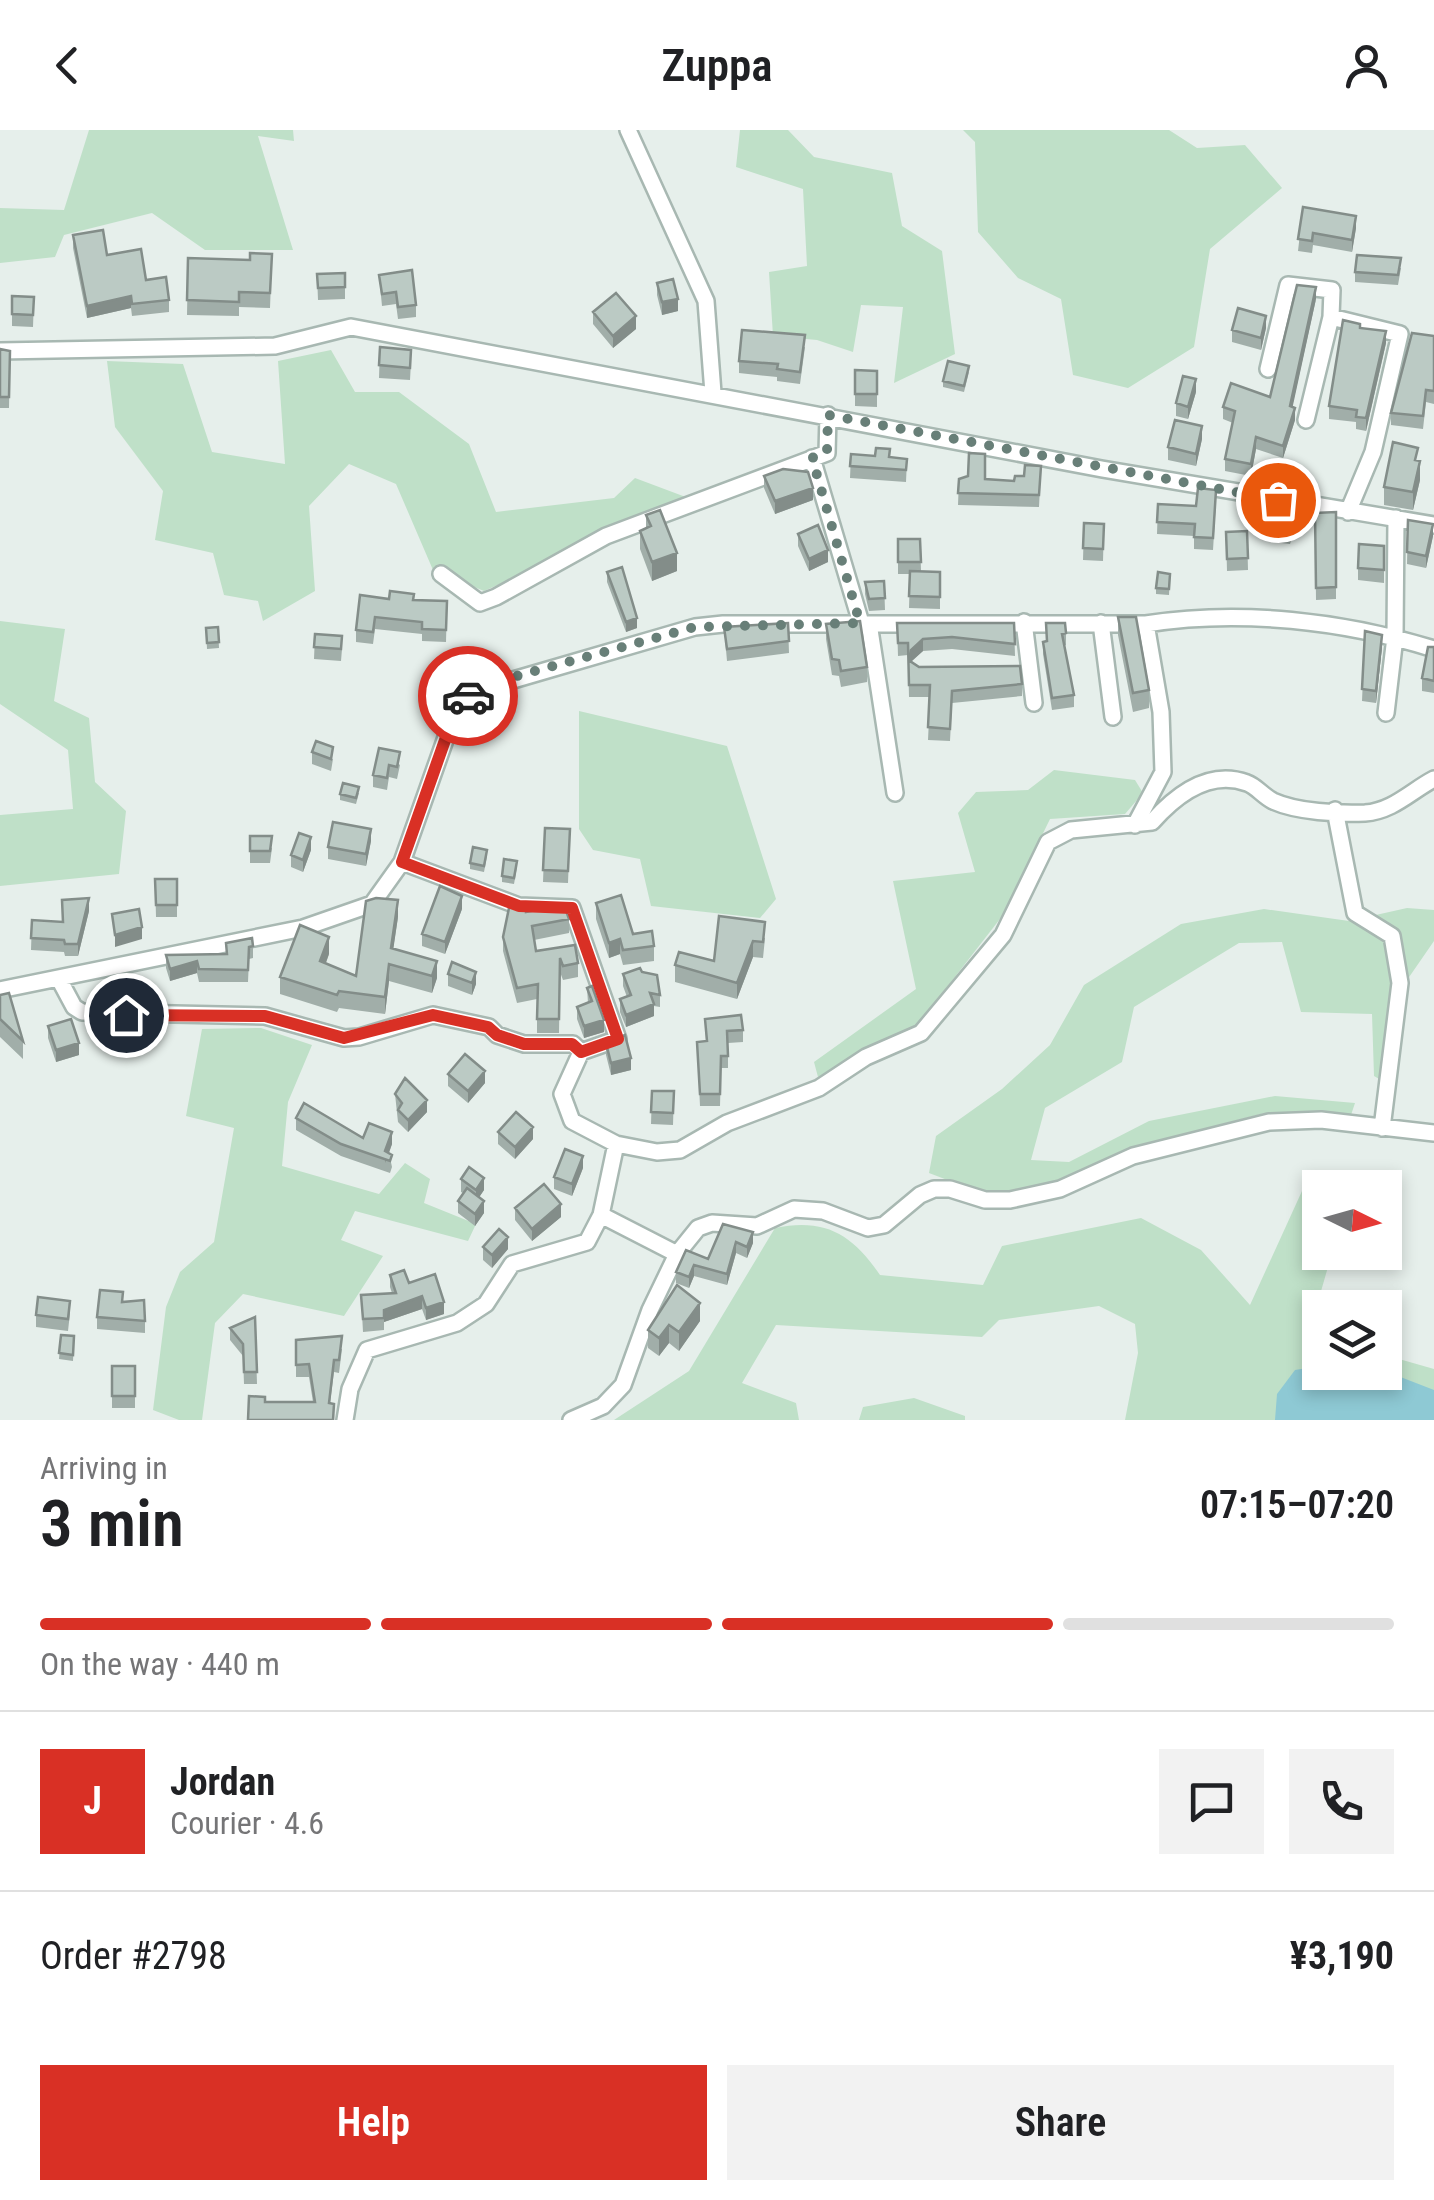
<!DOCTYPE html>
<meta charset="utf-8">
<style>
body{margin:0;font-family:"Roboto Condensed",sans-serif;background:#f2f2f2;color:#202124;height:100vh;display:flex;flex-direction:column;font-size:38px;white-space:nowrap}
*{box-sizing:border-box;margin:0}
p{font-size:32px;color:#757577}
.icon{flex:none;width:55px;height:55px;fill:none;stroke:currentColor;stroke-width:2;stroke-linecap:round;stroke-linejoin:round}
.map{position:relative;height:1290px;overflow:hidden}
.details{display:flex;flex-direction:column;background:#fff;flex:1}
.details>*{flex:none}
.needle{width:65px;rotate:95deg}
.controls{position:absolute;left:1302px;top:1040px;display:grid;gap:20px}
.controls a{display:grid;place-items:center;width:100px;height:100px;border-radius:0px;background:#fff;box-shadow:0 5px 15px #0003;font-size:50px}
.pin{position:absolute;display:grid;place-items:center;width:85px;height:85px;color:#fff;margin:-42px;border:5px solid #fff;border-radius:50%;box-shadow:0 2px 10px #0007}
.courier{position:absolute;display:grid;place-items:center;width:100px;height:100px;margin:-50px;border:8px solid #d93025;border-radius:50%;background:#fff;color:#222;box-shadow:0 2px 12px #0007}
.head em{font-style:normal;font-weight:600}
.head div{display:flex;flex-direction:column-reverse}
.head{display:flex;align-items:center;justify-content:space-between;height:170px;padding:0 40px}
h1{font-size:65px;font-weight:600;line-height:75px}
.bar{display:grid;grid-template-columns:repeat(4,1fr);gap:15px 10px;align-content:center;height:120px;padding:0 40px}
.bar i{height:12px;border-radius:8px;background:#e0e0e0}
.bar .on{background:#d93025}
.bar p{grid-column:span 4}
.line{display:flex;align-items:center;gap:25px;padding:0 40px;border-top:2px solid #e0e0e0}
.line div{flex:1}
.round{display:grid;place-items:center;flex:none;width:105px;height:105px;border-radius:0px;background:#f2f2f2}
.action{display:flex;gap:20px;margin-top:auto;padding:20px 40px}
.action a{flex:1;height:115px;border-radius:0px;background:#d93025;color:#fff;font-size:40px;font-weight:600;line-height:115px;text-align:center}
.action a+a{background:#f2f2f2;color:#202124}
header{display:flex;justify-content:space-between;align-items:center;height:130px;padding:0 40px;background:#fff;font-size:45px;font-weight:600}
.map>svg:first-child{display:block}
</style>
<header><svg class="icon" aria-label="back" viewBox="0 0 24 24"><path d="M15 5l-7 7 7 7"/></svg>Zuppa<svg class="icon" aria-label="person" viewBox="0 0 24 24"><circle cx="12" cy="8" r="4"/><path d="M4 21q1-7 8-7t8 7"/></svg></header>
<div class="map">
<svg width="1434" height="1290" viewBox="0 0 1434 1290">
<rect width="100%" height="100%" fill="#e6efeb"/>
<path fill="#bfe0c8" d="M89,0H293L294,11L258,6L293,120H205L152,83L64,105L55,127L0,133V78L64,80Z
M740,0H788L814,27L892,43L902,96L942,121L955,224L894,253L903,177L861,175L853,222L817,210L773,206L769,142L807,136L803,59L736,37Z
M963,0H1169L1197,18L1245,15L1282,58L1210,119L1194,217L1128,258L1073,245L1061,169L1018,148L978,102L975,12Z
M331,220L355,262H399L469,314L496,382L614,368L635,348L691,369L484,461L433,440L396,354L349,334L309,376L315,461L263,491L258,471L224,465L213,423L155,410L163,361L115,297L107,231L183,234L212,322L285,334L278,231Z
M0,491L65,499L54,571L89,588L95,652L126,681L119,744L0,756V685L73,679L68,620L0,574Z
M579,581L727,616L776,769L760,788L651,776L640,729L593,720L579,699Z
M1054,640L1135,650L1143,663L1125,684L1050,689L1003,785L913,901L818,947L814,932L916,859L893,751L975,742L958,683L976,662L1028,660Z
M1407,778L1434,780V811L1405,853L1393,957L1374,946L1372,884L1301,882L1282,812L1239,813L1134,877L1122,932L1045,978L1031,1030L1069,1032L1149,991L1275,966L1355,973L1351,985L1265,983L1137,1016L1045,1057L992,1067L929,1043L936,1006L1002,959L1050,915L1084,855L1181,794L1264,779L1349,791Z
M261,898L312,915L288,972L282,1036L379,1064L405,1033L430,1049L424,1073L476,1094L468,1111L355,1081L341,1110L383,1126L344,1186L243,1164L215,1193L202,1290H179L153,1280L166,1177L180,1142L214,1112L234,998L186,986L202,899Z
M1327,1055L1320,1058V1122L1332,1123L1309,1203L1320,1207V1242H1385V1225L1434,1239V1290H1125L1138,1223L1135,1194L1099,1176L999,1190L982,1207L776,1195L742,1253L796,1273L799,1290H614L689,1241L775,1098C825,1088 852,1104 880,1145L983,1155L1002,1116L1141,1088L1201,1120L1250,1175L1302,1061Z
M914,1268L965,1286V1290H859L863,1277Z"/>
<path fill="#8ec9d4" d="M1320,1236V1242L1385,1241L1434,1260V1290H1275L1277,1264L1295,1240Z"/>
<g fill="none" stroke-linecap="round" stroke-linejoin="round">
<defs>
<path id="street" d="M628,0L706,171L713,263
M1331,187L1400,204L1373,322L1348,382
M0,221L275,216L351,197L1102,339L1434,395
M1268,239L1288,155L1332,160L1331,187L1306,290
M812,328L861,493L870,500L895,663
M441,444L480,473L496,467L606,406L827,323L828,285
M1024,492L1034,573
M1101,493L1113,587
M1386,583L1395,507L1396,388
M1335,680L1355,783L1392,806L1400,853L1382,998
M1135,695L1163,642L1161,582L1146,494
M402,732L519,776L572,778L618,909L581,922
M59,849L74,877L82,882L265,886L344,908L359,907L433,885L489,897L497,905L524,914H573L581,922L562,964L572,991L616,1014L657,1022L680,1020L727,993L819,958L866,927L921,903L1003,805L1048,712L1071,700L1152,692C1175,666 1209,639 1247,653C1256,656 1263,666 1273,671C1297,682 1339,684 1365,683C1393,681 1411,661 1434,649
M0,860L303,798L372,774L402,732L450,596L472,562L695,497L723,494H1146C1240,479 1344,491 1434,519
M601,1085L616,1014
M345,1290L350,1259L367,1220L457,1193L486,1174L512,1134L587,1112L601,1085L677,1124
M571,1290L603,1276L623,1255L650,1180L677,1124L698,1098L712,1093L757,1096L794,1079L823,1081L868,1098L884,1095L920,1065L934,1059H950L985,1070H1010L1060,1059L1133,1026L1269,992L1321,990L1434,1003"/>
</defs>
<use href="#street" stroke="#a8b8b2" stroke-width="20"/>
<use href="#street" stroke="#fff" stroke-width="15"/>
</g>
<path fill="#a1aea9" d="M1303,77L1356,98L1352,122L1313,115L1312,123L1298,121Z
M73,105L146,150L169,170V182L132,186L131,178L87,188L73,118Z
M272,124L270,178L239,177V186L187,185L188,128L250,130Z
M1401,138L1398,155L1355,152V142Z
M345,143V169L318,170L317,144Z
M379,145L416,175V187L398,189L396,174L382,176Z
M657,153L678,181L662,185L657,165Z
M34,167L33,197L12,196V184Z
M1316,169L1292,277L1295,290L1283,328L1256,319L1251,346L1225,341V329L1233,293L1223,289V277L1270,267Z
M593,182L636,199L613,218L593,194Z
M1266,198L1261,220L1232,212V200Z
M1360,198L1386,213L1366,301L1356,299V292L1329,289V276Z
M1434,206V274L1426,272L1423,299L1391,295V283Z
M380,217L411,232L410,250L379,248Z
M805,217L800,254L777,251V247L739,243V231Z
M0,219L10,221L9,278H0Z
M855,240L877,241V277L855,276Z
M969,242L964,262L943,257V251Z
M1196,262L1188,289L1176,286V273Z
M1202,309L1196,336L1168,330V317Z
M851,324L907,329L906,352L850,348Z
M1041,336L1039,377L958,375L959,349L1014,351Z
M764,346L813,370L775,384L764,358Z
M1420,350L1413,380L1384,375V357Z
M1216,372L1213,420L1194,419V406L1157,404L1158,374L1196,376Z
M1336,382V469L1316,470L1315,383Z
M646,385L677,441L652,451L640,419V401L646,398Z
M1294,387L1290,414L1273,412V399Z
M1408,390L1433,406L1426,438L1407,434Z
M1084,393L1104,394L1103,431L1083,430Z
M1247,401L1248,440L1227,441L1226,402Z
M798,404L828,432L809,441L798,416Z
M898,409H920L921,441L940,442V479L909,478L910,444H898Z
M1384,416V453L1358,450V438Z
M607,442L637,498L626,502L607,452Z
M1170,444L1169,465L1156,464V458Z
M884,451L885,480L869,481L865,464V452Z
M389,469L447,471L446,512L422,511V504L375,499L373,514L356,512V500Z
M1118,487L1149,560V578L1133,582L1118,505Z
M788,493L789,523L727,531L724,497Z
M897,493H1014L1015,526L952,519L923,521L911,531L919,537L1022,554V566L952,573L950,611L928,610L930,567H909L908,525L898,526Z
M1046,493L1066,503V515L1064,516L1074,565V577L1052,580L1043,524V512H1046Z
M826,494L867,537V552L841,557L839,546L832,545L826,509Z
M218,497L219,518L207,519L206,498Z
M1365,501L1382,517L1376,573L1362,571Z
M315,504L342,519L341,531L314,529Z
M1434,517V563L1422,561V548Z
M379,618L400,635L397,649L389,647L387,660L373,657V645Z
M312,622L333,629L331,641L312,634Z
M359,663L356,674L340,670V664Z
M545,698L570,699L568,753L543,752Z
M250,706L272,718L270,733H250Z
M371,711L366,736L328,729V717Z
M311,720L303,742L291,737V725Z
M487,726L484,742L470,739V733Z
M517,737L514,754L502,752V746Z
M155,749H177V787H156Z
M596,773L633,804L654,816V831L623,835L620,824L609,828L596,789Z
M462,779L445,824L422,816V804Z
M89,781L78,826H65L64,822L31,820L32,790L63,792Z
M526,782L569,789V803L534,810L536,821L578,833V847L563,850L560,842L559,903H537V869L517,873L503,821V807Z
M719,786L765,808L763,828L753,827L737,869L675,852V835L714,831Z
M398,787L393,819L437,848L432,863L389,851L385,884L339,878L337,882L280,864V847L329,824L326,833L356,846Z
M226,813L253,816V828L249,829L248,852H199L197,843L170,851L166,838V825L226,824Z
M642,842L660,865V877L654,876V886L626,897L620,882V869L627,867L623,856V844Z
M448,844L476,854L472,865L448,856Z
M587,858L604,902L584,908L577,889V877L588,873Z
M0,865L23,911V929L0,907Z
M705,889L743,900V912L728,913V938H721L720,976H700L697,912L706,911Z
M48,896L79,925L56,932L48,908Z
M606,913L631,940L611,945L606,925Z
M448,944L485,953L468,973L448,956Z
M652,961H674L673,995L651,994Z
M395,964L427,982L408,1002L398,992Z
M296,988L363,1008L392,1014L389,1023L392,1037L390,1043L341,1026L296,1000Z
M498,1002L533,1009L515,1029L498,1014Z
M583,1038L572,1066L554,1059V1047Z
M461,1049L484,1060L479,1067L484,1083L475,1096L458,1083V1071L463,1063L461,1062Z
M515,1078L561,1087L532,1111L515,1090Z
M723,1094L753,1113L747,1128L736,1123L727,1155L694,1146L689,1158L676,1153V1142L708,1129Z
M483,1117L508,1119L492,1138L483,1130Z
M390,1145L409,1153L444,1184L426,1190L422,1179L384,1192V1200L363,1202L361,1165L392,1163L390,1157Z
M677,1155L700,1191L679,1221L669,1213L659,1226L648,1218V1200Z
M123,1172L145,1191V1203L97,1199V1187Z
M70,1183L68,1201L36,1197V1185Z
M255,1187L257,1254H244L243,1226L230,1210V1198Z
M61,1205L74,1206L73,1231L59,1229Z
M296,1210L342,1219L339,1243L334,1242L330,1273L334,1290H248L265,1272H313L309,1247H296Z
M112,1236H135V1278H112Z"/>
<path fill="#838d89" d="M1356,86V98L1352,122V110Z
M1316,157V169L1290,289V276Z
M131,166V178L87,188V176Z
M678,169V181L662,185V172Z
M636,186V199L613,218V206Z
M1266,186V198L1261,220V208Z
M1386,201V213L1366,301V288Z
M1196,249V262L1188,289V277Z
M1295,278V290L1283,328V316Z
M1202,296V309L1196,336V324Z
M1256,307V319L1251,346V334Z
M1420,331V350L1413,380V362Z
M813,358V370L775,384V371Z
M1294,375V387L1290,414V402Z
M1433,394V406L1426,438V426Z
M828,420V432L809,441V429Z
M677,423V441L652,451V432Z
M637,488V498L626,502V492Z
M1382,505V517L1376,573V561Z
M923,509V521L911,532L910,543L911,520Z
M371,699V711L366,736V724Z
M311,707V720L303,742V730Z
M462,766V779L445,824V812Z
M89,768V781L78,826V814Z
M398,770V787L391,835V818Z
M142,797V809L115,817V805Z
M329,807V824L320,848V831Z
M620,809V824L609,828V813Z
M753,811V827L737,869V853Z
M197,831V843L170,851V839Z
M437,831V848L432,863V846Z
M389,834V851L385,884V867Z
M476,842V854L472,865V853Z
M654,874V886L626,897V885Z
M604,890V902L584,908V896Z
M79,913V925L56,932V920Z
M631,928V940L611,945V933Z
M485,941V953L468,973V961Z
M427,970V982L408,1002V990Z
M533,997V1009L515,1029V1017Z
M392,1002V1014L385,1033V1021Z
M583,1026V1038L572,1066V1054Z
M484,1048V1060L476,1072V1060Z
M484,1071V1083L475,1096V1084Z
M561,1074V1087L532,1111V1099Z
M753,1102V1113L747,1128V1117Z
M508,1107V1119L492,1138V1125Z
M736,1112V1123L727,1155V1144Z
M694,1135V1146L689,1158V1147Z
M422,1166V1179L384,1192V1180Z
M444,1172V1184L426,1190V1178Z
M700,1173V1191L679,1221V1202Z
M669,1195V1213L659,1226V1208Z"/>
<path fill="#bbcac4" stroke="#838d89" stroke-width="2.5" d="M1303,77L1356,86L1352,110L1313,103L1312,111L1298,109Z
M103,100L107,125L141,119L146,150L166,147L169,170L132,174L131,166L87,176L73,105Z
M250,123L272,124L270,163L239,162V172L187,170L188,128L250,130Z
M1357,125L1401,128L1398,145L1355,142Z
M412,140L416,175L398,177L396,162L382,164L379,145Z
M345,143V157L318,158L317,144Z
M673,149L678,169L662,172L657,153Z
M1297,155L1316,157L1290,276L1295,278L1283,316L1256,307L1251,334L1225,329L1235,281L1223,277L1231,253L1270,267Z
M616,163L636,186L613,206L593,182Z
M12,166L34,167L33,185L12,184Z
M1238,178L1266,186L1261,208L1232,200Z
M1343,190L1360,194V198L1386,201L1366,288L1356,287L1357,280L1329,276Z
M742,200L805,205L800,242L777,239L778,234L739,231Z
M1412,203L1434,206V261L1426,260L1423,286L1391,283Z
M380,217L411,220L410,238L379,235Z
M0,219L10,221L9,267H0Z
M948,231L969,236L964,256L943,251Z
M855,240L877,241V264H855Z
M1183,246L1196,249L1188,277L1176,273Z
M1175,290L1202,296L1196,324L1168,317Z
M1393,312L1418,318L1415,330L1420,331L1413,362L1384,357Z
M876,318L890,319L889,327L907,329L906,340L850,336L851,324L875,326Z
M969,323L985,324V349L1014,351L1015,346H1024L1025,335L1041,336L1039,365L958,363L959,349L968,346Z
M783,339L808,342L813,358L775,371L764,346Z
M1198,358L1216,360L1213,408L1194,407L1195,394L1157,392L1158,374L1196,376Z
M1277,372L1294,375L1290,402L1273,399Z
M660,380L677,423L652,432L640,401L651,396L646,385Z
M1336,382V457L1316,458L1315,383Z
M1408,390L1433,394L1426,426L1407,422Z
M1084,393L1104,394L1103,419L1083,418Z
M818,395L828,420L809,429L798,404Z
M1247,401L1248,428L1227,429L1226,402Z
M898,409H920L921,432H898Z
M1359,414L1384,416V440L1358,438Z
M622,437L637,488L626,492L607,442Z
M910,441L940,442V467L909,466Z
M1158,442L1170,444L1169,459L1156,458Z
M884,451L885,468L869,469L865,452Z
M390,461L414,464L413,470L447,471L446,500L422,499V492L375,487L373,502L356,500L360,465L389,469Z
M1118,487H1136L1149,560L1133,563Z
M860,491L867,537L841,541L839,530L832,529L826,494Z
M788,493L789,511L727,519L724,497Z
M897,493H1014L1015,514L952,507L923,509L911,520L910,531L919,537L1020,536L1022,554L952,561L950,599L928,597L930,555H909L908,513H898Z
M1046,493H1065L1066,503L1062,504L1074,565L1052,568L1043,512L1047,511Z
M218,497L219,512L207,513L206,498Z
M1365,501L1382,505L1376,561L1362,559Z
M315,504L342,506L341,519L314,517Z
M1428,517H1434V551L1422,548Z
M316,611L333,617L331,629L312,622Z
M379,618L400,622L397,637L389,635L387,648L373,645Z
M343,653L359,657L356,668L340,664Z
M333,692L371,699L366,724L328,717Z
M545,698L570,699L568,741L543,740Z
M299,703L311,707L303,730L291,725Z
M250,706H272L270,721H250Z
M473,717L487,720L484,736L470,733Z
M504,729L517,731L514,748L502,746Z
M155,749H177V775H156Z
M440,756L462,766L445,812L422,804Z
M621,765L633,804L652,801L654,816L623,820L620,809L609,813L596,773Z
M89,768L78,814H65L64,810L31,808L32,790L63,792L62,770Z
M376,768L398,770L391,818L437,831L432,846L389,834L385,867L339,861L337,865L280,847L300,795L329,807L320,831L356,846L366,771Z
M510,773H526V782L564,775L569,789L532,796L536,821L575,815L578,833L563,836L560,828L559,889H537L538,854L517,858L503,807Z
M139,779L142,797L115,805L112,784Z
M719,786L765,792L763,812L753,811L737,853L675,835L679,822L714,831Z
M252,808L253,816L249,817L248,840L199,839L197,831L170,839L166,825L227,824L226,813Z
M452,832L476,842L472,853L448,844Z
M640,838L642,842L657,845L660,865L650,863L654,874L626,885L620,869L631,865L623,844Z
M592,856L604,890L584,896L577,877L592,871L587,858Z
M9,863L23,911L0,889V865Z
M741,885L743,900L727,901L728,926H721L720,964H700L697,912L707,911L705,889Z
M71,889L79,913L56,920L48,896Z
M625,905L631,928L611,933L606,913Z
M465,924L485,941L468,961L448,944Z
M405,948L427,970L408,990L398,980L402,973L395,964Z
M652,961H674L673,983L651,982Z
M304,973L363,1008L369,993L392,1002L385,1021L392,1025L390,1031L341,1014L296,988Z
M516,982L533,997L515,1017L498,1002Z
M565,1019L583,1026L572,1054L554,1047Z
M469,1037L484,1048L476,1060L461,1049Z
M544,1054L561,1074L532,1099L515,1078Z
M467,1058L484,1071L475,1084L458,1071Z
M723,1094L753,1102L747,1117L736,1112L727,1144L694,1135L689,1147L676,1142L686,1120L708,1129Z
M499,1099L508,1107L492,1125L483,1117Z
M404,1140L409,1153L435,1144L444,1172L426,1178L422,1166L384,1180V1188L363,1189L361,1165L396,1163L390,1145Z
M677,1155L700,1173L679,1202L669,1195L659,1208L648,1200Z
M100,1160L123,1162L122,1172L144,1170L145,1191L97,1187Z
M38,1167L70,1171L68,1189L36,1185Z
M255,1187L257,1242H244L243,1214L230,1198Z
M61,1205L74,1206L73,1225L59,1223Z
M342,1206L339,1230H334L329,1273L334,1274L333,1290H248L249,1266L265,1267V1272H315L309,1234L296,1235V1210Z
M112,1236H135V1266H112Z"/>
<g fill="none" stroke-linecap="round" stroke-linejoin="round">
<path stroke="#687f78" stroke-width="10" stroke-dasharray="0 18" d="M468,566L488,554L695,497L860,493L812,328L827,322L828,285L1278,370"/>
<path stroke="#d93025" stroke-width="12" d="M126,885L265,886L344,908L433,885L488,897L497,905L524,914H572L581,922L618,909L572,778L519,776L402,732L450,596L468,566"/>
</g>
</svg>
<div class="controls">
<a><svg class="needle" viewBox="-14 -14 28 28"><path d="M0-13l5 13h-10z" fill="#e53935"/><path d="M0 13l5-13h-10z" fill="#757577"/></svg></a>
<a><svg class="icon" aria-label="layers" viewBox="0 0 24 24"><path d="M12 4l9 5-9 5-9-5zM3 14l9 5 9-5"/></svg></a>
</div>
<div class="pin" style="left:1278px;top:370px;background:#ea580c"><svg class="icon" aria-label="bag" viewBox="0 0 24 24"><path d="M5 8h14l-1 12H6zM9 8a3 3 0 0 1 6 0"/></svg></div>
<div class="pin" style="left:126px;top:885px;background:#1f2937"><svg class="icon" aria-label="home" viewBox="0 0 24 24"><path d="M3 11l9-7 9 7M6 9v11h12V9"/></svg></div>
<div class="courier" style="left:468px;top:566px"><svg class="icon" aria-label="car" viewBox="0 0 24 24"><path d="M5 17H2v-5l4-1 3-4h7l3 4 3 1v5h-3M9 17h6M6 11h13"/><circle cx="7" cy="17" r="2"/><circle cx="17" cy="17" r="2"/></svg></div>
</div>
<section class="details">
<div class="head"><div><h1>3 min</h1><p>Arriving in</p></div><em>07:15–07:20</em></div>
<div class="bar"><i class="on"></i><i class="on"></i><i class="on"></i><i></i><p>On the way · 440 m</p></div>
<div class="line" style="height:180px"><b class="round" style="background:#d93025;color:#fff">J</b><div><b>Jordan</b><p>Courier · 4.6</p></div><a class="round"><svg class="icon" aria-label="chat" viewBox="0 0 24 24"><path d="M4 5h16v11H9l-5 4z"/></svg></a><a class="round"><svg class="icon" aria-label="phone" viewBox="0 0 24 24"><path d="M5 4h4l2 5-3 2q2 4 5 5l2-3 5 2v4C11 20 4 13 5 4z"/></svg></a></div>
<div class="line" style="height:130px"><div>Order #2798</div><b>¥3,190</b></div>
<div class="action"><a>Help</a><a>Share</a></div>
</section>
